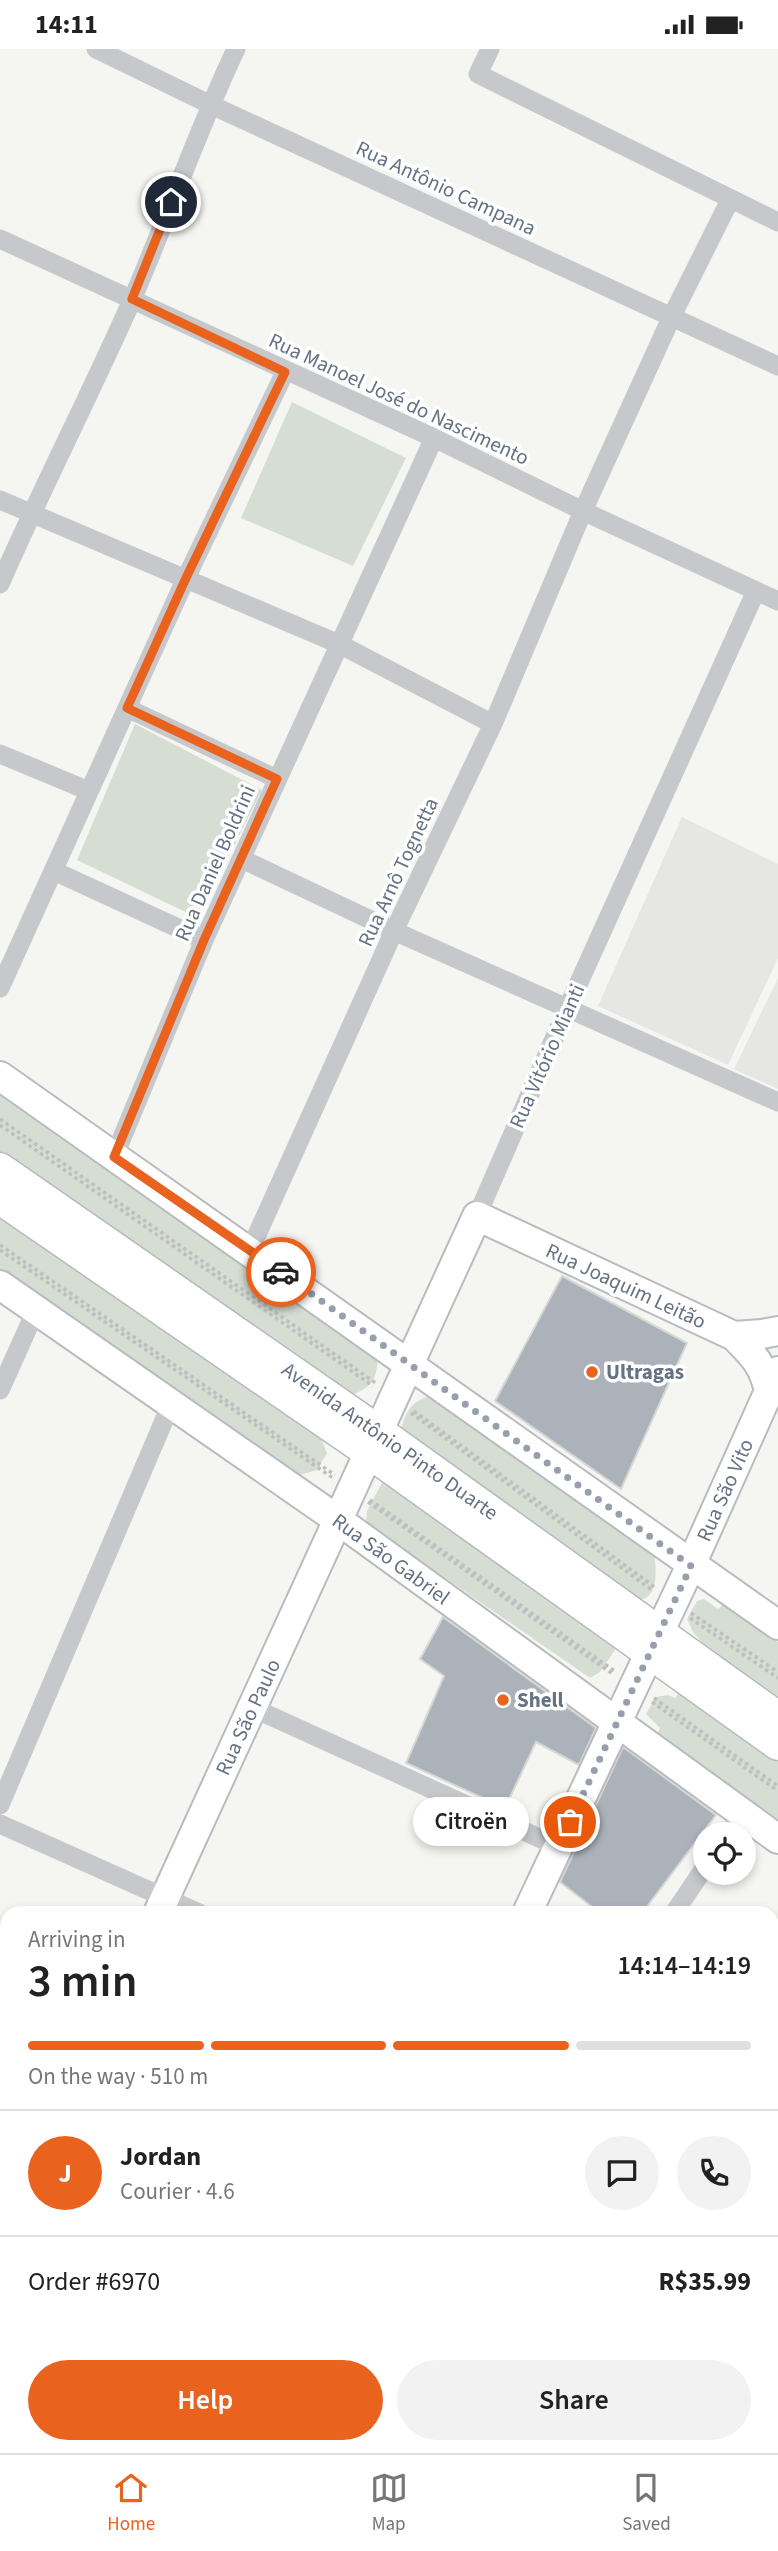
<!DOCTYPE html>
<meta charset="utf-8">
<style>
body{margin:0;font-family:"Source Sans 3",sans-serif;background:#f2f2f2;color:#222;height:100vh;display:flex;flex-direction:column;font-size:26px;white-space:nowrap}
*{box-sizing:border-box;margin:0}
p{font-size:23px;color:#767676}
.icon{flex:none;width:38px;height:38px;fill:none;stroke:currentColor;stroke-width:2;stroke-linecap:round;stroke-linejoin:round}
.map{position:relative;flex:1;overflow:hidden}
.panel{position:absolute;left:0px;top:1857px;width:779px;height:548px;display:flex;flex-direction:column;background:#fff;border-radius:21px 21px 0 0;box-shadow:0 4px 10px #0003}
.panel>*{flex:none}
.tools{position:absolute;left:693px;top:1773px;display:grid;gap:14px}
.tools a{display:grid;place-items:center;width:63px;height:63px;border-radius:50%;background:#fff;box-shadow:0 4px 10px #0003;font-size:35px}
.pin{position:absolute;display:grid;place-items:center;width:60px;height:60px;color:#fff;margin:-30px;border:4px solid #fff;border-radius:50%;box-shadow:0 2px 7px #0007}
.courier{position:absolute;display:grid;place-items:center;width:70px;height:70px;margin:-35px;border:5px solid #e9631f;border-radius:50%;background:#fff;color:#222;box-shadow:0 2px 9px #0007}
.bubble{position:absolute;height:49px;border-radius:24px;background:#fff;box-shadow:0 4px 10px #0003;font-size:23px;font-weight:600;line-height:49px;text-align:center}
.overview em{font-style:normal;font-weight:600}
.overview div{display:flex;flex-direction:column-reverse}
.overview{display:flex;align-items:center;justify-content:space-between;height:119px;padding:0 28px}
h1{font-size:46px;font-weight:600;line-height:52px}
.bar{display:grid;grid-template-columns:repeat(4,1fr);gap:10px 7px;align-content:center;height:84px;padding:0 28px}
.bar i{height:9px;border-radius:5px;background:#e0e0e0}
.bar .on{background:#e9631f}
.bar p{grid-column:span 4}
.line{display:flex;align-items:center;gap:18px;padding:0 28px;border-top:2px solid #e0e0e0}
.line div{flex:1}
.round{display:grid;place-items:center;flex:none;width:74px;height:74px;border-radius:37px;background:#f2f2f2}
.primary-button{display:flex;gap:14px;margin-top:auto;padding:14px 28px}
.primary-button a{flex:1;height:80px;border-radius:42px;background:#e9631f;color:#fff;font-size:28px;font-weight:600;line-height:80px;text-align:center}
.primary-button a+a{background:#f2f2f2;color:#222}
.status{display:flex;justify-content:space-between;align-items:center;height:49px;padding:0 35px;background:#fff;direction:ltr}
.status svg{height:19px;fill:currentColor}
.tabs{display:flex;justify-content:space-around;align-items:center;height:98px;border-top:2px solid #e0e0e0;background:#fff;font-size:19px;color:#767676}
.tabs a{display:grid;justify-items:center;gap:4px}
.tabs .on{color:#e9631f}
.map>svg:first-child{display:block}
</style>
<div class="status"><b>14:11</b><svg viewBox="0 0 49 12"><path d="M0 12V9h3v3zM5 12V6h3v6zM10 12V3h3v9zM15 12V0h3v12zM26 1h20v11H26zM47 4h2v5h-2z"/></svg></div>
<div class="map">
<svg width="778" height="2404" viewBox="0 0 778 2404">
<rect width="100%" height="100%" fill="#f5f6f2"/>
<path fill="#e6e7e5" d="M682,768L778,815V909L728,1016L598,957Z
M778,929V1040L734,1020Z"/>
<path fill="#d6ddd3" d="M292,353L406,409L353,517L241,469Z
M135,675L262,741L198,869L77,811Z
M0,1042L378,1308C376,1333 372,1338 349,1347L0,1104Z
M0,1159L317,1380L327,1404L317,1421L300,1426L0,1220Z
M431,1347L654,1503C656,1519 660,1551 637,1551L400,1383C406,1363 410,1352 431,1347Z
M384,1430L617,1598L600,1623L590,1629L366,1474L367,1462Z
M704,1550L718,1560L723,1555L778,1593V1655L699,1600L702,1594L693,1583L687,1570L697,1552Z
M679,1644L778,1713V1770L657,1685L660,1679L646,1665L656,1648L668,1646L675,1649Z"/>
<path fill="#abb2b9" stroke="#d7d7d5" stroke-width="2" d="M562,1227L687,1294L621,1440L495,1352Z
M443,1568L596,1679L579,1716L536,1693L505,1759L406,1714L444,1627L420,1610Z
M623,1698L716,1766L642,1864H600L560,1833Z"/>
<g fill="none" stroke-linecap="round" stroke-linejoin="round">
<defs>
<path id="secondary" d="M0,1027L778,1576
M0,1236L338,1471L778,1790
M734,1287C753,1306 763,1315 769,1342
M158,1864L477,1167L734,1287L762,1285L778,1282
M527,1864L691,1516L778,1322
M0,2204L7,2188
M280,2404L282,2398"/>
<path id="primary" d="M0,1119L379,1382L778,1668
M0,1150L369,1404L778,1696"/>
</defs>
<use href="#secondary" stroke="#b8bbc0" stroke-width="32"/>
<use href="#primary" stroke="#b6b9be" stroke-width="33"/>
<path stroke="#bdbfc1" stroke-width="3.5" stroke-dasharray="3.5 3.5" stroke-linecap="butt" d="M0,1070L377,1335
M0,1076L373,1337
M0,1196L335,1426
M0,1201L333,1429
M414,1362L656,1539
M411,1364L653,1542
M370,1451L616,1623
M368,1453L614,1626
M691,1564L778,1623
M690,1569L778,1629
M654,1649L778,1737
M652,1653L778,1742"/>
<path stroke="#c6c8cc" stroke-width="19" d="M96,0L209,55L778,317
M490,0L478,25L778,173
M0,190L434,389L583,462L778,552
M0,451L339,595L493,675
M0,535C42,439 90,346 132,251C168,168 197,82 236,0
M127,659L277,730
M0,705L89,742
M242,810L394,882L778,1053
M54,822L204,891
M0,939L186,529L285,323
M114,1108L204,891L434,389
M477,1167L567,960L756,542
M250,1201L394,882L493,675L583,462L672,267L730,151
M0,1341L36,1261
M253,1659L559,1798
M0,1756L171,1355
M0,1775L199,1864
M728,1785L742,1765
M674,1864L705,1818
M772,2151L778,2142
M772,2176L778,2181
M0,2223L7,2226
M533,2398L542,2404
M300,2404L305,2398
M594,2404L598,2398"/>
<use href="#secondary" stroke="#fff" stroke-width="28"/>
<use href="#primary" stroke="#fff" stroke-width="30"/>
</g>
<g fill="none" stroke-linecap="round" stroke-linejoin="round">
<path stroke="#97a0aa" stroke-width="7" stroke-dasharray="0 12.6" d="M281,1223L691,1517L570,1773"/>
<path stroke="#e9631f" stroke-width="9" d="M171,153L132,250L285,323L186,529L127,659L277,730L204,891L114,1108L281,1223"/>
</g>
<g fill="#e9631f" stroke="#fff" stroke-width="2.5">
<circle cx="592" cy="1323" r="7"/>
<circle cx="503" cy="1651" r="7"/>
</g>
<g text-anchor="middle" stroke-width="7" stroke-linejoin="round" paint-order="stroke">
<g font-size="21" fill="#647284" stroke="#fff">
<text transform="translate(446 139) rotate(25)" y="7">Rua Antônio Campana</text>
<text transform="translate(399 350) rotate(25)" y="7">Rua Manoel José do Nascimento</text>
<text transform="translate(215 814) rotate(-66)" y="7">Rua Daniel Boldrini</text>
<text transform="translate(398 823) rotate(-65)" y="7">Rua Arnô Tognetta</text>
<text transform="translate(547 1007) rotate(-66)" y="7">Rua Vitório Mianti</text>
<text transform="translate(626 1237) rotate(25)" y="7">Rua Joaquim Leitão</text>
<text transform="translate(390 1392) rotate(35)" y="7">Avenida Antônio Pinto Duarte</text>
<text transform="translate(725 1441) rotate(-66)" y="7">Rua São Vito</text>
<text transform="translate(391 1510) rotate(36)" y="7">Rua São Gabriel</text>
<text transform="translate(248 1668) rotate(-65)" y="7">Rua São Paulo</text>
</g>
<g font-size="21" font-weight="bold" fill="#647284" stroke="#fff" text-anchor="start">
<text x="606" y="1330">Ultragas</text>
<text x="517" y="1658">Shell</text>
</g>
</g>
</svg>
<div class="tools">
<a><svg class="icon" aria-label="locate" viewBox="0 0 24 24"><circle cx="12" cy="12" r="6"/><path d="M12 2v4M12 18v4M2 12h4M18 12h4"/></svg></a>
</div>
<div class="pin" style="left:570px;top:1773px;background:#ea580c"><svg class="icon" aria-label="bag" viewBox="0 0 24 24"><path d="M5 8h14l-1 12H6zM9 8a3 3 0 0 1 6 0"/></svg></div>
<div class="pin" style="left:171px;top:153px;background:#1f2937"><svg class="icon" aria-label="home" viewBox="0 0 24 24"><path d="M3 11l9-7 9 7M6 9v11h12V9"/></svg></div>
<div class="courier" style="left:281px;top:1223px"><svg class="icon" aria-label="car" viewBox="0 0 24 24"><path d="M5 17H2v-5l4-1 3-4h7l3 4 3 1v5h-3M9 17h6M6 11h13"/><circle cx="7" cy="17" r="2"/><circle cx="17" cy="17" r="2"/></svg></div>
<div class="bubble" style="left:413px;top:1748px;width:116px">Citroën</div>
<section class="panel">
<div class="overview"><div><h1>3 min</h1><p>Arriving in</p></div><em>14:14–14:19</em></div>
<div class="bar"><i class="on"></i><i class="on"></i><i class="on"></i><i></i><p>On the way · 510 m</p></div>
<div class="line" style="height:126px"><b class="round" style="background:#e9631f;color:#fff">J</b><div><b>Jordan</b><p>Courier · 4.6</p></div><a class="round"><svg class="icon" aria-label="chat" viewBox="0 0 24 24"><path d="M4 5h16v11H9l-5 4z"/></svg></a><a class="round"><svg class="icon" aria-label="phone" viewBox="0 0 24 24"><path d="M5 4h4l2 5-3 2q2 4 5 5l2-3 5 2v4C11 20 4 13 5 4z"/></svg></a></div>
<div class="line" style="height:91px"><div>Order #6970</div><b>R$35.99</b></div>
<div class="primary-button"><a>Help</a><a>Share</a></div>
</section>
</div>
<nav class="tabs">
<a class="on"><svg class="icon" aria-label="home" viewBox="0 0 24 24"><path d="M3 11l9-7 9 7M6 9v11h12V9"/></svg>Home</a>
<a><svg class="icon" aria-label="map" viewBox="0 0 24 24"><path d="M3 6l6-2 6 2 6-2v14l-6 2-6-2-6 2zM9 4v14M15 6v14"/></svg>Map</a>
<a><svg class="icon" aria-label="saved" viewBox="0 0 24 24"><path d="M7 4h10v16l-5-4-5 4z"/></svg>Saved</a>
</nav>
